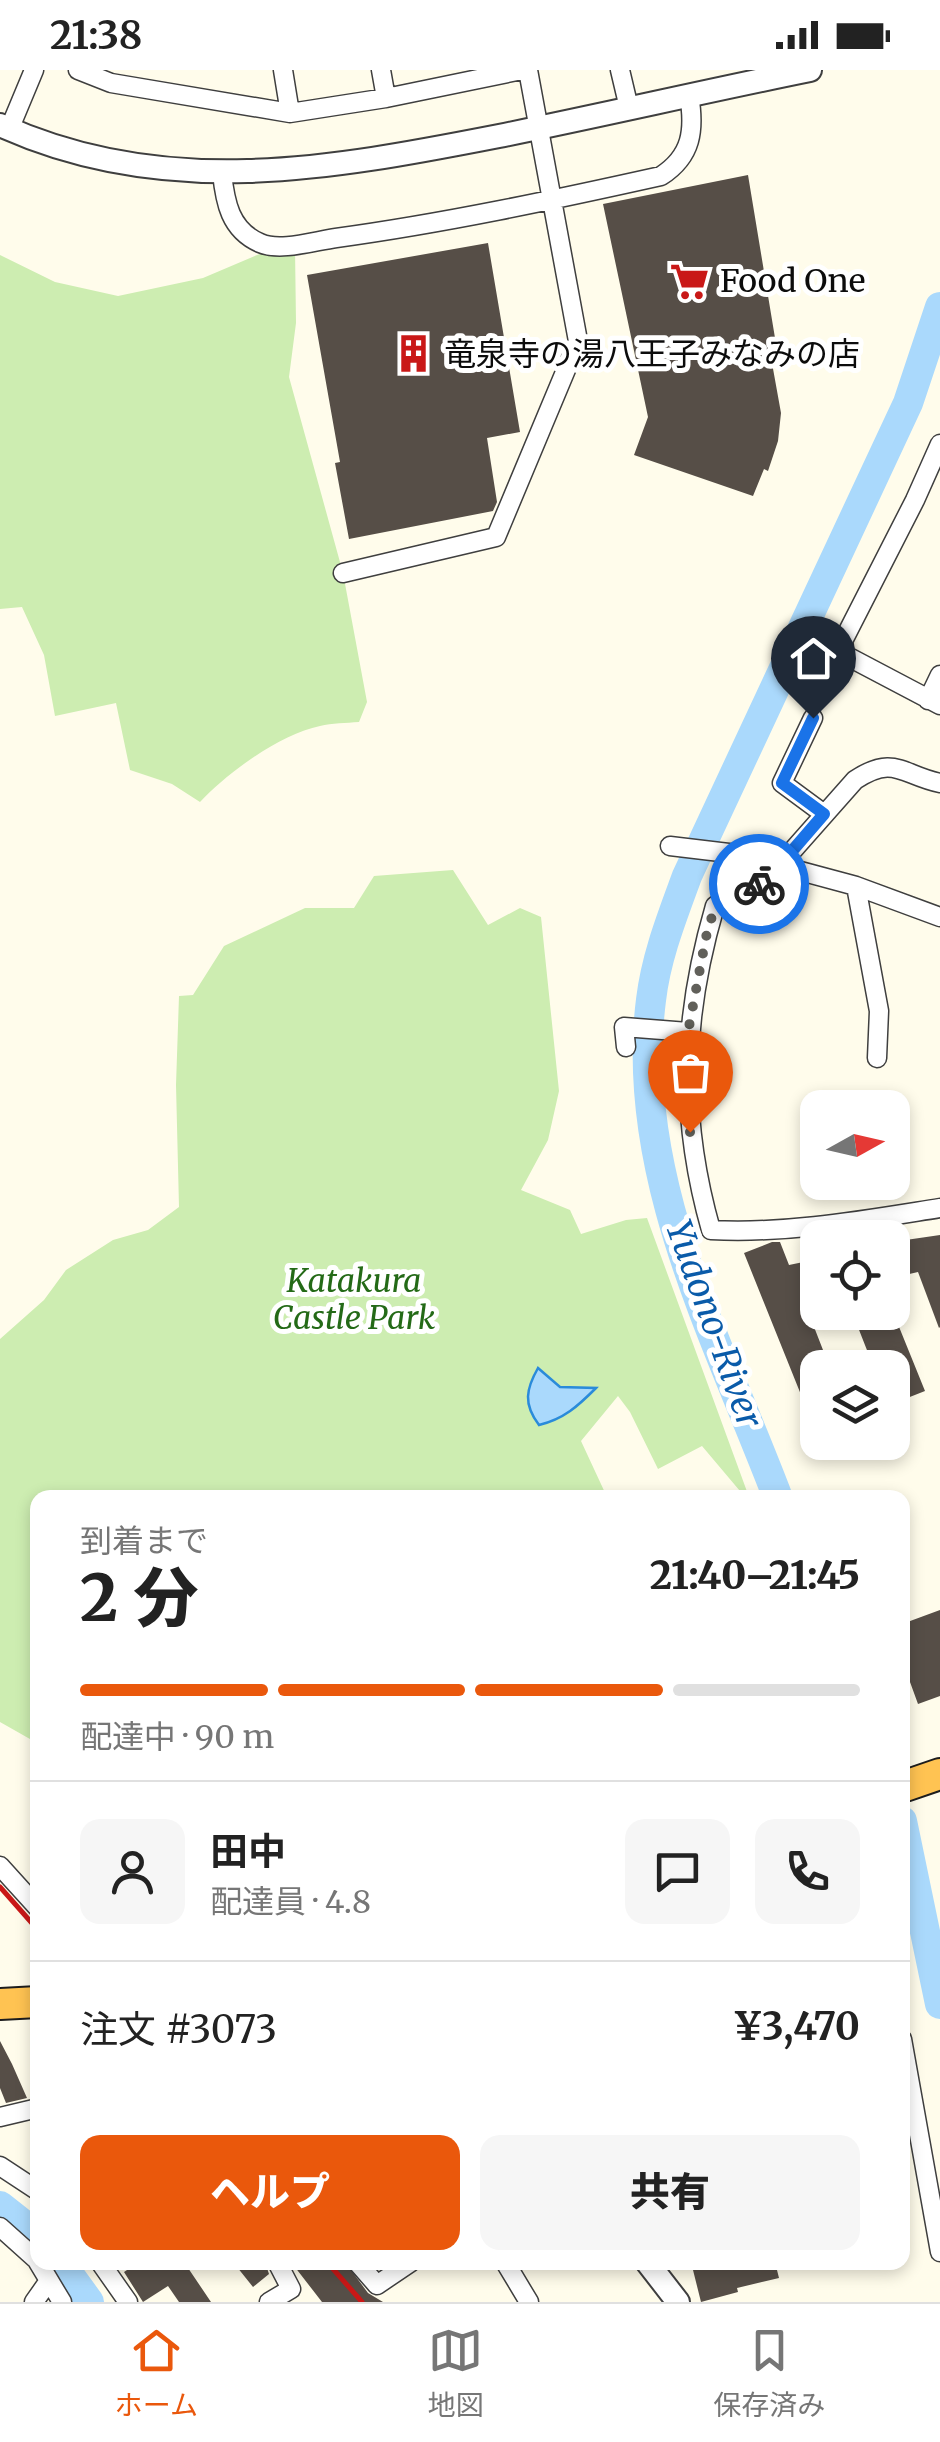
<!DOCTYPE html>
<html lang="ja">
<meta charset="utf-8">
<style>
body{margin:0;font-family:Merriweather,"Noto Sans JP",serif;background:#f6f6f6;color:#222;height:100vh;display:flex;flex-direction:column;font-size:38px;white-space:nowrap}
*{box-sizing:border-box;margin:0}
p{font-size:32px;color:#767676}
.icon{flex:none;width:55px;height:55px;fill:none;stroke:currentColor;stroke-width:2;stroke-linecap:round;stroke-linejoin:round}
.map{position:relative;flex:1;overflow:hidden}
.side{position:absolute;left:30px;top:1420px;width:880px;height:780px;display:flex;flex-direction:column;background:#fff;border-radius:20px;box-shadow:0 5px 15px #0003}
.side>*{flex:none}
.needle{width:65px;rotate:82deg}
.buttons{position:absolute;left:800px;top:1020px;display:grid;gap:20px}
.buttons a{display:grid;place-items:center;width:110px;height:110px;border-radius:20px;background:#fff;box-shadow:0 5px 15px #0003;font-size:50px}
.pin{position:absolute;display:grid;place-items:center;width:85px;height:85px;color:#fff;margin:-102px -42px;border-radius:50% 50% 50% 0;rotate:-45deg;box-shadow:0 0 10px #0007}
.pin .icon{rotate:45deg}
.courier{position:absolute;display:grid;place-items:center;width:100px;height:100px;margin:-50px;border:8px solid #1a73e8;border-radius:50%;background:#fff;color:#222;box-shadow:0 2px 12px #0007}
.summary em{font-style:normal;font-weight:800}
.summary div{display:flex;flex-direction:column-reverse}
.summary{display:flex;align-items:center;justify-content:space-between;height:170px;padding:0 50px}
h1{font-size:65px;font-weight:800;line-height:75px}
.bar{display:grid;grid-template-columns:repeat(4,1fr);gap:15px 10px;align-content:center;height:120px;padding:0 50px}
.bar i{height:12px;border-radius:8px;background:#e0e0e0}
.bar .current{background:#ea580c}
.bar p{grid-column:span 4}
.line{display:flex;align-items:center;gap:25px;padding:0 50px;border-top:2px solid #e0e0e0}
.line div{flex:1}
.round{display:grid;place-items:center;flex:none;width:105px;height:105px;border-radius:20px;background:#f6f6f6}
.button{display:flex;gap:20px;margin-top:auto;padding:20px 50px}
.button a{flex:1;height:115px;border-radius:20px;background:#ea580c;color:#fff;font-size:40px;font-weight:800;line-height:115px;text-align:center}
.button a+a{background:#f6f6f6;color:#222}
.status{display:flex;justify-content:space-between;align-items:center;height:70px;padding:0 50px;background:#fff;direction:ltr}
.status svg{height:28px;fill:currentColor}
.tabs{display:flex;justify-content:space-around;align-items:center;height:140px;border-top:2px solid #e0e0e0;background:#fff;font-size:28px;color:#767676}
.tabs a{display:grid;justify-items:center;gap:5px}
.tabs .current{color:#ea580c}
.map>svg:first-child{display:block}
</style>
<div class="status"><b>21:38</b><svg viewBox="0 0 49 12"><path d="M0 12V9h3v3zM5 12V6h3v6zM10 12V3h3v9zM15 12V0h3v12zM26 1h20v11H26zM47 4h2v5h-2z"/></svg></div>
<div class="map">
<svg width="940" height="2232" viewBox="0 0 940 2232">
<rect width="100%" height="100%" fill="#fffceb"/>
<path fill="#cdedb1" d="M295,178L296,253L289,307L343,503L367,632L359,652C346,653 332,653 320,656C280,664 227,703 200,732L172,714L130,700L116,633L55,646L44,585L22,537L0,539V185L55,212L118,226L203,208L269,180Z
M453,800L488,855L520,838L541,847L559,1021L548,1070L521,1120L570,1140L581,1164L626,1150L647,1148L749,1427H745L702,1376L658,1399L630,1342L618,1326L581,1371L607,1427L38,1428L37,1673L0,1652V1269L44,1230L66,1200L113,1170L148,1160L179,1137L176,1015L179,926L193,925L224,876L305,838H354L374,806Z"/>
<path fill="#aad9fc" stroke="#2a8bda" stroke-width="2.5" d="M538,1298L560,1317L596,1318C578,1336 564,1349 539,1355C523,1334 526,1319 538,1298Z"/>
<g fill="none" stroke-linecap="round" stroke-linejoin="round">
<path stroke="#aad9fc" stroke-width="30" d="M778,1428C718,1270 629,1104 651,930C656,887 672,847 687,806L908,333L940,237
M902,1751L940,1934
M0,2136L38,2166
M60,2192L89,2232"/>
</g>
<path fill="#564e47" d="M748,105L777,280L770,282L781,343L778,371L768,401L764,399L753,426L634,385L648,347L603,134Z
M488,173L520,362L487,368L497,432L493,441L349,469L335,393L340,392L307,205Z
M940,1165V1257L939,1258L918,1202L892,1208V1172Z
M772,1172H780L789,1195L818,1189V1223L802,1226L830,1298H818V1367L744,1183Z
M852,1242H893L925,1321L892,1334V1298H874Z
M940,1540V1626L918,1634L902,1590V1554Z
M0,1971L12,1994L27,2028L6,2033L0,2018Z
M139,2192H184L211,2232H179L168,2216L143,2232L124,2202Z
M233,2192H265L269,2204L253,2217Z
M291,2192H345L368,2223L383,2232H322Z
M691,2192H775L779,2208L737,2218L738,2222L701,2232Z"/>
<g fill="none" stroke-linecap="round" stroke-linejoin="round">
<defs>
<path id="minor" d="M78,0L111,13L290,43L386,28L522,0
M283,0L290,43
M381,0L386,28
M620,0L629,38
M9,60L34,0
M222,103C225,132 230,160 260,173C280,182 314,171 336,168C445,153 553,130 661,106C692,86 695,60 689,25
M940,374L915,430L843,571L845,585L940,635
M343,503L496,467L578,271L528,0
M928,630L940,605
M813,648L782,713L824,744
M940,713C902,705 894,684 855,710L786,788L765,801L762,812C747,822 728,824 715,836C682,949 679,1047 711,1160C788,1164 864,1150 940,1138
M670,776L737,784L856,816L940,847
M856,816L879,941L877,988
M626,977L624,957L688,962
M0,1796L38,1838
M902,1969L940,2182
M0,2047L38,2038
M0,2096L38,2121
M0,2157L38,2191
M38,2192L62,2232
M100,2192L128,2232
M357,2192L377,2215L411,2192
M505,2192L529,2232
M34,2232L48,2212
M269,2232L291,2219L277,2192"/>
<path id="tertiary" d="M0,55C164,130 330,99 499,66C603,45 706,21 810,0
M647,2192L678,2232"/>
<path id="trunk" d="M902,1717L940,1704
M0,1934L38,1932"/>
</defs>
<use href="#minor" stroke="#3f3f3f" stroke-width="21"/>
<use href="#tertiary" stroke="#3f3f3f" stroke-width="26"/>
<use href="#trunk" stroke="#1d1d1d" stroke-width="34"/>
<use href="#minor" stroke="#fff" stroke-width="18"/>
<use href="#tertiary" stroke="#fff" stroke-width="22"/>
<use href="#trunk" stroke="#ffc352" stroke-width="30"/>
<path stroke="#c91817" stroke-width="5" d="M0,1817L38,1860
M327,2192L362,2232"/>
</g>
<g fill="none" stroke-linecap="round" stroke-linejoin="round">
<path stroke="#61605a" stroke-width="10" stroke-dasharray="0 18" d="M690,1062L688,962L706,867L715,836L723,829L759,814"/>
<path stroke="#1a73e8" stroke-width="12" d="M759,814L765,801L786,788L824,744L782,713L813,648"/>
</g>
<defs>
<symbol id="supermarket-bare" viewBox="-9 -9 18 18"><path d="M-6-5.5h2.5l.6 2H6L4.5 2H-2.5L-4.4-4H-6ZM-1.5 3.2a1.3 1.3 0 1 0 .1 0ZM3 3.2a1.3 1.3 0 1 0 .1 0Z" fill="#c91817" stroke="#fff" stroke-width="2.5" paint-order="stroke"/></symbol>
<symbol id="building-bare" viewBox="-9 -9 18 18"><path d="M-4-6H4V6H1V3H-1V6H-4ZM-2.5-4.3h1.7v1.8h-1.7ZM.8-4.3h1.7v1.8H.8ZM-2.5-1h1.7V.8h-1.7ZM.8-1h1.7V.8H.8Z" fill="#c91817" stroke="#fff" stroke-width="2.5" paint-order="stroke"/></symbol>
</defs>
<g fill-rule="evenodd">
<use href="#supermarket-bare" x="662" y="184" width="55" height="55"/>
<use href="#building-bare" x="386" y="256" width="55" height="55"/>
</g>
<g text-anchor="middle" stroke-width="10" stroke-linejoin="round" paint-order="stroke">
<g font-size="32" fill="#0c0c0c" stroke="#fff" text-anchor="start">
<text x="720" y="222">Food One</text>
<text x="444" y="295">竜泉寺の湯八王子みなみの店</text>
</g>
<g font-size="32" font-style="italic" fill="#246a17" stroke="#fff">
<text x="354" y="1222">Katakura<tspan x="354" dy="37">Castle Park</tspan></text>
</g>
<g font-size="35" font-style="italic" fill="#0a5ba9" stroke="#fff">
<text transform="translate(714 1254) rotate(70)" y="12">Yudono-River</text>
</g>
</g>
</svg>
<div class="buttons">
<a><svg class="needle" viewBox="-14 -14 28 28"><path d="M0-13l5 13h-10z" fill="#e53935"/><path d="M0 13l5-13h-10z" fill="#767676"/></svg></a>
<a><svg class="icon" aria-label="locate" viewBox="0 0 24 24"><circle cx="12" cy="12" r="6"/><path d="M12 2v4M12 18v4M2 12h4M18 12h4"/></svg></a>
<a><svg class="icon" aria-label="layers" viewBox="0 0 24 24"><path d="M12 4l9 5-9 5-9-5zM3 14l9 5 9-5"/></svg></a>
</div>
<div class="pin" style="left:690px;top:1062px;background:#ea580c"><svg class="icon" aria-label="bag" viewBox="0 0 24 24"><path d="M5 8h14l-1 12H6zM9 8a3 3 0 0 1 6 0"/></svg></div>
<div class="pin" style="left:813px;top:648px;background:#1f2937"><svg class="icon" aria-label="home" viewBox="0 0 24 24"><path d="M3 11l9-7 9 7M6 9v11h12V9"/></svg></div>
<div class="courier" style="left:759px;top:814px"><svg class="icon" aria-label="bike" viewBox="0 0 24 24"><circle cx="6" cy="16" r="4"/><circle cx="18" cy="16" r="4"/><path d="M6 16l4-8h5l3 8M10 8l3 8H6M13 5h3"/></svg></div>
<section class="side">
<div class="summary"><div><h1>2 分</h1><p>到着まで</p></div><em>21:40–21:45</em></div>
<div class="bar"><i class="current"></i><i class="current"></i><i class="current"></i><i></i><p>配達中 · 90 m</p></div>
<div class="line" style="height:180px"><a class="round"><svg class="icon" aria-label="person" viewBox="0 0 24 24"><circle cx="12" cy="8" r="4"/><path d="M4 21q1-7 8-7t8 7"/></svg></a><div><b>田中</b><p>配達員 · 4.8</p></div><a class="round"><svg class="icon" aria-label="chat" viewBox="0 0 24 24"><path d="M4 5h16v11H9l-5 4z"/></svg></a><a class="round"><svg class="icon" aria-label="phone" viewBox="0 0 24 24"><path d="M5 4h4l2 5-3 2q2 4 5 5l2-3 5 2v4C11 20 4 13 5 4z"/></svg></a></div>
<div class="line" style="height:130px"><div>注文 #3073</div><b>¥3,470</b></div>
<div class="button"><a>ヘルプ</a><a>共有</a></div>
</section>
</div>
<nav class="tabs">
<a class="current"><svg class="icon" aria-label="home" viewBox="0 0 24 24"><path d="M3 11l9-7 9 7M6 9v11h12V9"/></svg>ホーム</a>
<a><svg class="icon" aria-label="map" viewBox="0 0 24 24"><path d="M3 6l6-2 6 2 6-2v14l-6 2-6-2-6 2zM9 4v14M15 6v14"/></svg>地図</a>
<a><svg class="icon" aria-label="saved" viewBox="0 0 24 24"><path d="M7 4h10v16l-5-4-5 4z"/></svg>保存済み</a>
</nav>
